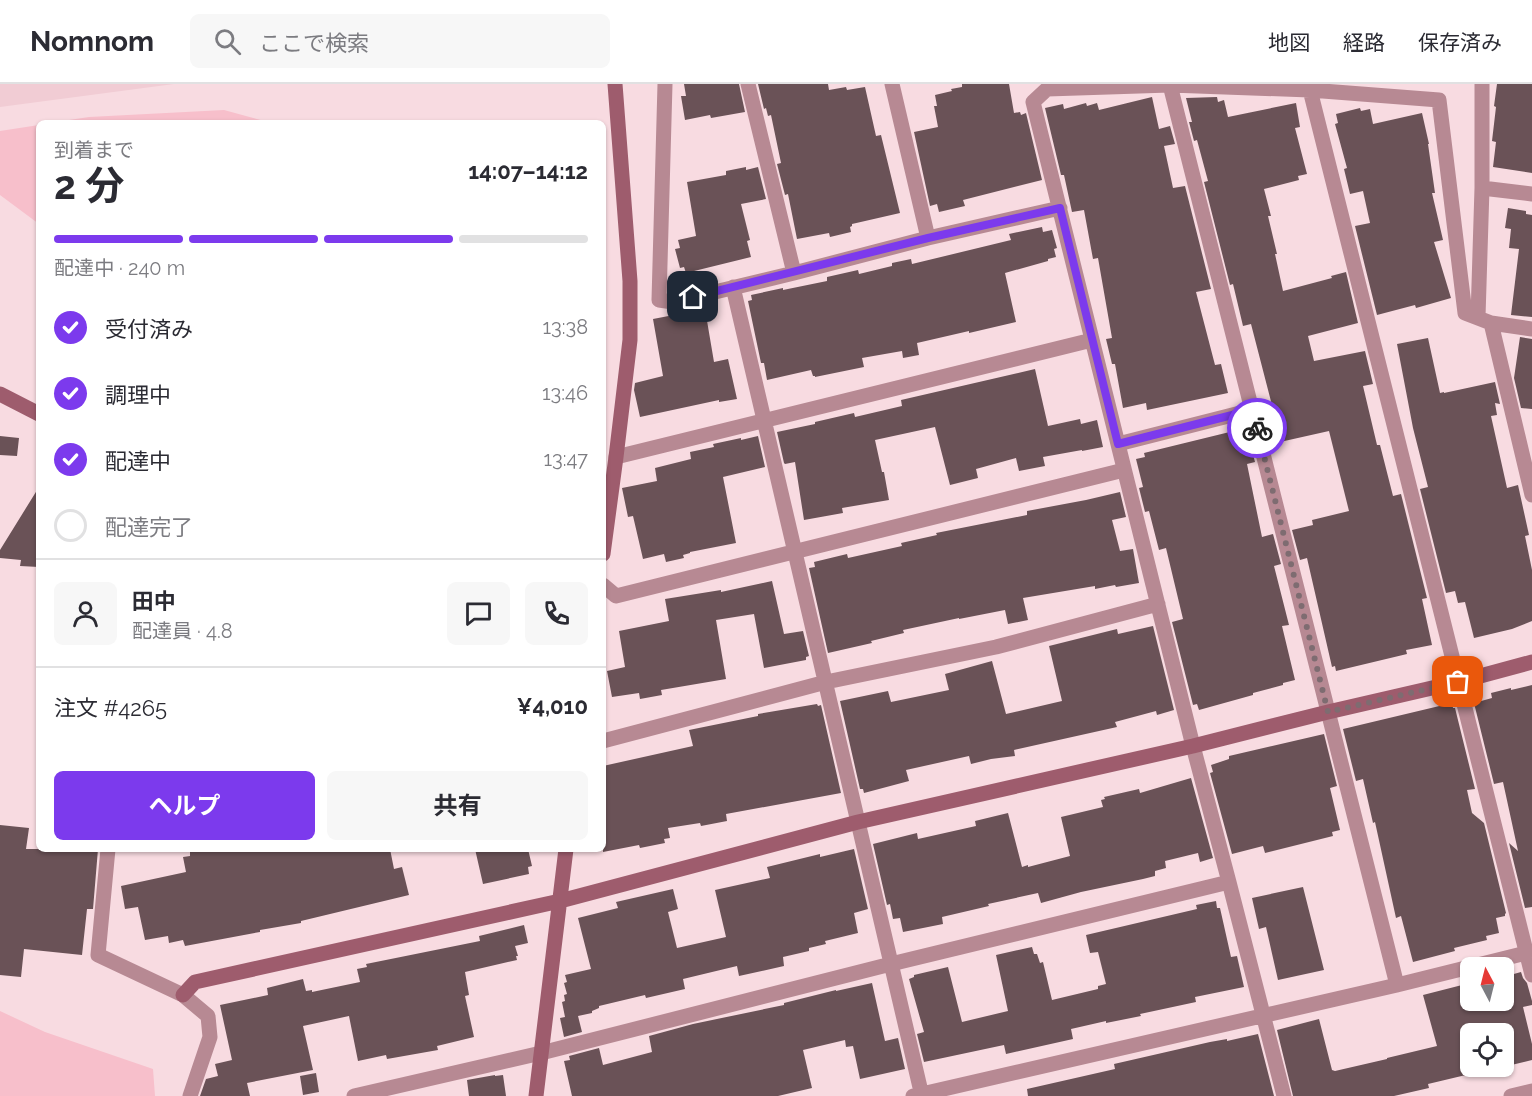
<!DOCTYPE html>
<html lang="ja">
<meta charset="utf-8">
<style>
body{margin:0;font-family:Raleway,"Noto Sans JP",sans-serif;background:#f7f7f7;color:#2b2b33;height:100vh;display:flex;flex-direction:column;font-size:22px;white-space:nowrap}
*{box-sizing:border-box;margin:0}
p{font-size:20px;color:#7c7c81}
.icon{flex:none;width:33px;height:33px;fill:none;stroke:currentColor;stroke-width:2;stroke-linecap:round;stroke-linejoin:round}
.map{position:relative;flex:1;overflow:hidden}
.drawer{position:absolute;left:36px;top:36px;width:570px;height:732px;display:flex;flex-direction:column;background:#fff;border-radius:9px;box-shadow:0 2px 4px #0004}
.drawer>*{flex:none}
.needle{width:39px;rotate:353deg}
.controls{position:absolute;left:1460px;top:873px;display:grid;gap:12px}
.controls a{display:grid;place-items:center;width:54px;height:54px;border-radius:9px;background:#fff;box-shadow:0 2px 4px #0004;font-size:30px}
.pin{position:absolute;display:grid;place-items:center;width:51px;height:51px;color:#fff;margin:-26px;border-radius:12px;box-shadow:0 3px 9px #0006}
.courier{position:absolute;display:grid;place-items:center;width:60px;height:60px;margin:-30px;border:4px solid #7c3aed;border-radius:50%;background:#fff;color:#222;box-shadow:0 2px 8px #0007}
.head em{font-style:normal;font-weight:700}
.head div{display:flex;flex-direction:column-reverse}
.head{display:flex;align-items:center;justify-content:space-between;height:102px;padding:0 18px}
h1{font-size:39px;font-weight:700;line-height:45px}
.bar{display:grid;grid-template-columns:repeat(4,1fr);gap:9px 6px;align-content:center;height:72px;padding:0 18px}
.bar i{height:8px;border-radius:4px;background:#e1e1e2}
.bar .on{background:#7c3aed}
.bar p{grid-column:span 4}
.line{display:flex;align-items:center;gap:15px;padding:0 18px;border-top:2px solid #e1e1e2}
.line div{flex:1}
.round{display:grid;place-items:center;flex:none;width:63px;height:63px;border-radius:9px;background:#f7f7f7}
ol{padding:0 18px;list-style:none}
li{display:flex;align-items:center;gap:18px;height:66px}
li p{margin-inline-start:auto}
li .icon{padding:6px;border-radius:50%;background:#7c3aed;color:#fff;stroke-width:4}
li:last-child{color:#7c7c81}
li i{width:33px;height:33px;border:3px solid #e1e1e2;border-radius:50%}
.cta{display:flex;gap:12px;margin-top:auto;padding:12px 18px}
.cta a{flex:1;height:69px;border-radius:9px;background:#7c3aed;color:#fff;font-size:24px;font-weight:700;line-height:69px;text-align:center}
.cta a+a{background:#f7f7f7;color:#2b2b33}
header{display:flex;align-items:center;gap:36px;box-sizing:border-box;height:84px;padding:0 30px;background:#fff;border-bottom:2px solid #e1e1e2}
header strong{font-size:28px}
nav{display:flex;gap:33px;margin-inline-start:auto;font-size:21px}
.search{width:420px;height:54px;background:#f7f7f7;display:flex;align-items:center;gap:15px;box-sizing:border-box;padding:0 21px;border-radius:9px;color:#7c7c81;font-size:22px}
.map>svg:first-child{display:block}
</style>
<header>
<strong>Nomnom</strong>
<div class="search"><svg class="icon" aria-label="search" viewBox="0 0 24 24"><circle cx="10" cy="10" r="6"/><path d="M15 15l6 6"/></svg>ここで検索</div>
<nav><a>地図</a><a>経路</a><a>保存済み</a></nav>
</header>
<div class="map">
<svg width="1532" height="1012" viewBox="0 0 1532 1012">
<rect width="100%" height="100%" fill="#f8dbe1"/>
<path fill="#f1ccd4" d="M0,0H174L0,23Z"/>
<path fill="#f7bfcb" d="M224,26L272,39H49L89,33Z
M39,41V140L0,111V47Z
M0,927L45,948L153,985L155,1012H0Z"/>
<path fill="#6a5257" d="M684,0H739L745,28L711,34L710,31L685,36L681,12H686Z
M758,0H828L829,6L846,3L847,6L865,3L876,52L881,51L900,129L852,140V142L850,143L851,148L830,153L829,149L797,155L788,110L785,111L777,80L781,79L771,31L768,32L766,24L764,25Z
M962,0H1009L1014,29L1020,28L1021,31L1026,29L1042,96L963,116L965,122L939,128L937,120L930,122L914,48L938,43L934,22H937L935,11L952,7L951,5L962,3Z
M1497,0H1532V89L1493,83L1496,58L1492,57L1496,23L1494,22Z
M1152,13L1159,45L1170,42L1175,60L1164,62L1173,104L1185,102L1211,205L1196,208L1215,281L1221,280L1228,309L1147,326L1146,319L1123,324L1115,280H1112L1106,255L1112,254L1098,174L1093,175L1084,126L1072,128L1064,91H1061L1045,24L1063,20L1064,25L1086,19L1087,22L1097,19L1099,26Z
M1217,13L1218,18L1224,16L1228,33L1296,19L1300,43L1295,44L1307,90L1298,92L1299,96L1264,105L1271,132H1268L1277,170H1275L1283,207L1332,194L1331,192L1346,188L1358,239L1308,252L1314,277L1365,267L1373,300L1363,302L1377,361H1380L1393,412L1401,410L1427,514L1422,515L1432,561L1406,566L1407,570L1336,587L1335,582L1332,583L1307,474L1300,476L1292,446L1313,441L1312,436L1349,427L1329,347L1271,360L1265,339L1269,338L1267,330L1274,329L1251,240L1243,242L1233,200L1230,201L1204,98L1208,97L1197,56L1194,57L1189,38H1192L1186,14Z
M1360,24L1361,27L1370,25L1373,40L1422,29L1429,60H1428L1435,109H1432L1443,156L1434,158L1451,214L1416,224L1415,221L1377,231L1355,142L1370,139L1363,107L1350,110L1344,85L1347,84L1335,40L1338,39L1336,30Z
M746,83V86L758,83L766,115L741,120L750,156L747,157L751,173L686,189L684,183L680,184L675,165L680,164L678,156L696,152L687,98L726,91V87Z
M1508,124L1526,127V130L1532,131V233L1511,231L1519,165L1509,164L1511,145L1505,144Z
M1042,143L1043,148L1052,146L1057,164L1054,165L1056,173L1048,175V177L1005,189L1016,238L969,249V247L917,259L919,271L903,274L902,267L862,274L864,283L815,293V292H813L811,286L767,296L764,279H761L748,217L752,216L751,211L783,204V206L827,197V193L858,186L859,190L892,182V179L911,175L912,180L941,173L1011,156L1009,150Z
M705,225L714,278L728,275L737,315L719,318V316L640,333L634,306L635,299L663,292L653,235Z
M1520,253L1532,255V325L1521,324L1514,294Z
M1428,254L1440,309L1444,308V309L1495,298L1500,320L1495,319L1497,331L1491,332L1507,404L1518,401L1529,451L1525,452L1532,486V537L1512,545L1474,554L1465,518L1458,519L1455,507L1446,509L1420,405L1428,403L1413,344L1397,260Z
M1035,285L1048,342L1080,335L1081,340L1097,336L1103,363L1082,367V366L1043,373L1045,382L1019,387L1016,374L976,385L978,394L950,401L935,343L875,356L882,388H884L889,416L842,424L843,429L804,436L795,378L785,380L784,379L777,348L815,340V338L854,329L855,333L902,322L901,316Z
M1246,344L1255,378L1247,380L1262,453L1273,450L1281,480L1274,482L1289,541L1282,542L1295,596L1283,599V601L1253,609V611L1199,626L1197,620L1193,621L1172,538L1183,535L1166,464L1159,466L1149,427L1145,428L1139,404L1143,403L1136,375L1145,373L1144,369Z
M0,352L19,354L17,372L0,371Z
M758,352L765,383L723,393L736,459L690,468V469L683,471L684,474L666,478L664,470L643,475L633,432L628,433L622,404L657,397L655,384L691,375L690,368L714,363L713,360L741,354V356Z
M39,403V483L20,482L21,476L0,474V466Z
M1120,408L1126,433L1112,436L1120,467L1133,465L1139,499L1116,503L1115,501L1095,505V502L1023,514L1028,536L1008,540L1005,526L959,535V534L903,546L904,549L871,557L872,559L828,569L809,484L815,483L814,478L847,470L848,474L902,462L901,459L937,451L936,449L1027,431V427L1086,416Z
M772,497L784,550L803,547L809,572L806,573V576L764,584L754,530L716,536L726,595L661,606L662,611L640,615L639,609L612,613L607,587L625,583L619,547L669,537L665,515L721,506V508Z
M1153,542L1174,626L1157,631L1156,627L1115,638L1117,643L1014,666L1015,672L991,675L971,680L969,672L906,686L909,697L864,709L863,705H860L840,617L888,607L891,618L949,606L945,590L992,577L1006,630L1062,617L1049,562L1117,545L1118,550Z
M1532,601V823L1525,824L1509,759L1518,767L1503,698L1494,700L1474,619L1492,614L1491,609L1511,604V606Z
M1452,619L1453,624H1455L1475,705L1467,706L1472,729L1484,739L1506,829L1505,830V832L1496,834L1499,849L1486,852L1487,856L1454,864L1455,867L1413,878L1401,832L1396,834L1375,738L1373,739L1363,695L1356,697L1343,645Z
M817,620L818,622L821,621L841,709L726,730L727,737L701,742L700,739L668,744L670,754L664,755L665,759L640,764L639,761L603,768V682L693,662L689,646L758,632V630Z
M1324,650L1337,702L1330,704L1340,746L1332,748L1333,752L1265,769L1263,762L1232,770L1210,689L1213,688L1211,681L1229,675V672Z
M1191,694L1213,774L1200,778L1198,769L1165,777L1166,784L1155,787V792L1143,795L1081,808L1041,819L1038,809L988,820L989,822L942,833L943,840L903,848L900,834L893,835L890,820L887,821L873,760L917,749L918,755L976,742L975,737L1008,729L1022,783L1028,781V783L1070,772L1061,733L1103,723L1101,716L1105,715L1104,713L1139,705L1140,709Z
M0,741L29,744L26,765H98L93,825H87L82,871L24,865L21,893L0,891Z
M204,765H390L394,785L402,783L409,811L301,837V839L260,846V848L185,862L183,856L169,859L168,852L145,856L138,823L125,825L121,802L186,788L183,773L190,772V768Z
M475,765H528L532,782L528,783L529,790L483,800Z
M854,765L868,825L854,829L858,849L825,857L826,860L809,864V867L783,873L784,882L739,892L737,882L683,895L685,905L646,914L645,911L599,922V924L592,927V929L578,932L582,948L564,953L560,934L565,933L562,918L565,917L564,911L567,910L564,899L567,898L565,891L591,885L578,834L618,824L616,818L673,805L678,825L668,828L677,864L726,853L715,806L770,794L767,783L820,770V773Z
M1303,803L1324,886L1278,896L1266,843L1259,845L1252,814Z
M1216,817L1217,824H1220L1231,873L1237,872L1244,903L1195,913L1196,918L1140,930L1141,932L1106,939V937L1071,945L1073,955L1006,970L1004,961L924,978L917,950L924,948L909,895L914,893V891L948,883L962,938L1008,927L996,871L1032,863L1034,870H1037L1040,879L1043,878L1052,916L1098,905V902L1106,900L1098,868L1090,869L1086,851L1197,825L1196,821Z
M524,841L528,859L515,862L518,872H516L517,876L465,888L469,911L465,912L474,953L437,962L438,966L387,975L386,971L358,977L349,932L303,942L313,986L247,999L250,1012H200L206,995L218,992L215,980L232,976L220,921L268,911L267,904L303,895L306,907L312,906V908L360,898L357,885L367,883L366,880L480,857L479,852Z
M1521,888L1523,894L1527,899L1532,917V921L1523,923L1532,960V976L1503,983V950H1470V990L1428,1000L1429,1004L1394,1012H1293L1277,946L1319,935L1332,986L1335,987L1387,975V974L1437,962L1423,911L1466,900L1470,916H1503V893Z
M872,899L885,957L898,954L905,985L860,995L853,962L846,963L845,956L803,966L812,1004L778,1012H572L564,977L570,976L569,972L599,964L603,981L652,968L649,952L693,940L784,921V919L836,906V907Z
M1258,950L1274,1012H1028L1027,1005L1115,985L1114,980L1210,958L1227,955V957Z
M316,989L319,1008L303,1011L300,992Z
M495,991V992L503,991L506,1012H469L467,996Z"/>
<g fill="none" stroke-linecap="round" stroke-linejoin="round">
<path stroke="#b78993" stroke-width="15" d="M665,0L659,216L673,218L794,189L928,154L1060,124
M748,0L794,189
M892,0L928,154
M1170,1L1397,901
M1310,6L1532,891
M1482,104L1532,110
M733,203L922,1012
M1478,233L1482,104V0
M1491,239L1532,411
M1118,360L1252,326
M616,373L1092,256
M603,501L616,512L1124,386
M603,657L826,598L996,563L1158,520
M108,765L98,871L183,911L208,932L210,953L190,1012
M354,1012L541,969L891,880L1229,798
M913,1012L1397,901L1526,869
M1284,1012L1229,798L1193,662L1033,18L1047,5L1170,1L1310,6L1439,16L1465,229L1491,239L1532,245
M1511,1012L1532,1007"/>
<path stroke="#9e5c6d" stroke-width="15" d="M0,310L39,330
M603,470L616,373L630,256V197L615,0
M183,911L195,898L560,817L858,738L1193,662L1328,628L1458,598L1532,578
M536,1012L566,765"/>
</g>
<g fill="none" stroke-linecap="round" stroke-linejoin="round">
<path stroke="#7e6c71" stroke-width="6" stroke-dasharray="0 10.8" d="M1257,344L1328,628L1458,598"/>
<path stroke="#7c3aed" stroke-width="8" d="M693,213L928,154L1060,124L1118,360L1252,326L1257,344"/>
</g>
</svg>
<div class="controls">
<a><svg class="needle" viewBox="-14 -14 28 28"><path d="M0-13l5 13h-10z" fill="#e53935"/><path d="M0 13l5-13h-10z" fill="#7c7c81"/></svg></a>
<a><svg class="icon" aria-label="locate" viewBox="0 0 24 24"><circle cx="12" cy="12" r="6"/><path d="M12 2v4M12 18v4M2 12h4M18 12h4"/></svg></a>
</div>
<div class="pin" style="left:1458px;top:598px;background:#ea580c"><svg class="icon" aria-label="bag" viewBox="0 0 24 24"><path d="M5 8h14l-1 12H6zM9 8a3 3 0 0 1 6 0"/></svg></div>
<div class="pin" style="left:693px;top:213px;background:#1f2937"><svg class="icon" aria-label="home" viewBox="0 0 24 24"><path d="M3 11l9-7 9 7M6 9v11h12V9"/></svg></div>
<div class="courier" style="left:1257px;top:344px"><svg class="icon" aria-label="bike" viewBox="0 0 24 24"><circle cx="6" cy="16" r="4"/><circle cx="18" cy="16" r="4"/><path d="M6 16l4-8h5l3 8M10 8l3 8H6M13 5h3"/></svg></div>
<section class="drawer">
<div class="head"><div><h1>2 分</h1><p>到着まで</p></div><em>14:07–14:12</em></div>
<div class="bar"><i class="on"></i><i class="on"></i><i class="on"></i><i></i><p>配達中 · 240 m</p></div>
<ol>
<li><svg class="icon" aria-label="check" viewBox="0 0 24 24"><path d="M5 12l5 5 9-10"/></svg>受付済み<p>13:38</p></li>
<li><svg class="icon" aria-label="check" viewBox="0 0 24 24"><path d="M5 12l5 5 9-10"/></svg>調理中<p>13:46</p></li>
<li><svg class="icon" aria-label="check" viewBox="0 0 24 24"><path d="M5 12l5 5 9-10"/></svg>配達中<p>13:47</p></li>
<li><i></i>配達完了</li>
</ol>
<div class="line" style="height:108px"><a class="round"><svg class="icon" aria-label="person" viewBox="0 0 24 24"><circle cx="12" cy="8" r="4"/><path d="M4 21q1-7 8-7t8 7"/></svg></a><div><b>田中</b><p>配達員 · 4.8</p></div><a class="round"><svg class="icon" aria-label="chat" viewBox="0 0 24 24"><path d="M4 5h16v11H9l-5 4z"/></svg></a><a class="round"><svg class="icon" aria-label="phone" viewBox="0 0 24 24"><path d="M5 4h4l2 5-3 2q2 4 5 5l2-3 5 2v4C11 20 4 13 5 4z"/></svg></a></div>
<div class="line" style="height:78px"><div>注文 #4265</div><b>¥4,010</b></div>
<div class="cta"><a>ヘルプ</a><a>共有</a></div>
</section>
</div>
